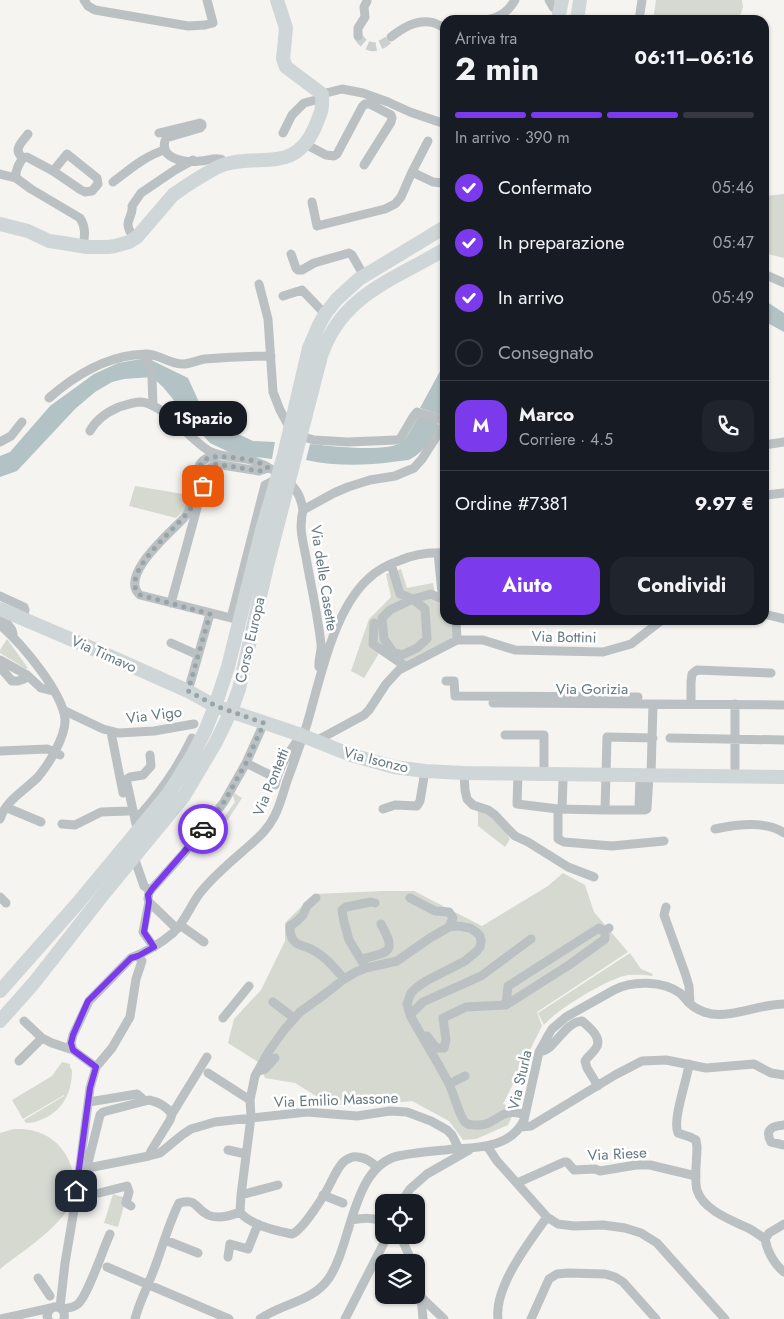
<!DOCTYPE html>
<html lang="it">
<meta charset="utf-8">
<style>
body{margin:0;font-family:Jost,sans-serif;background:#20242c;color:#f1f3f6;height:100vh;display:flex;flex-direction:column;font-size:19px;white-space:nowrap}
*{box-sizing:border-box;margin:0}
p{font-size:16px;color:#9ea1a6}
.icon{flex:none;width:28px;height:28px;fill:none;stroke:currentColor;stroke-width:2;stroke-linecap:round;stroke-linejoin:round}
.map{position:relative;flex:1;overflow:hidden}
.details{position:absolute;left:440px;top:15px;width:329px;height:610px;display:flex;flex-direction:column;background:#171b24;border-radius:15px;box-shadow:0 1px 4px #0004}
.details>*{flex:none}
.tools{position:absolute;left:375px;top:1194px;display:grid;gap:10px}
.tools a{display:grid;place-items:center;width:50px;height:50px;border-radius:10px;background:#171b24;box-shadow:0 1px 4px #0004;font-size:25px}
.pin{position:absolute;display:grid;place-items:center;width:42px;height:42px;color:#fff;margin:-21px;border-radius:10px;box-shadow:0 2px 8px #0006}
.courier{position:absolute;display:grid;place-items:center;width:50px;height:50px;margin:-25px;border:4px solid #7c3aed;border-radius:50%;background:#fff;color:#222;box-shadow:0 1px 6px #0007}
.bubble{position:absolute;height:35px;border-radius:15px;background:#171b24;box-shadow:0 1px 4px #0004;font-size:16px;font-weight:700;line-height:35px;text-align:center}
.headline em{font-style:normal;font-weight:700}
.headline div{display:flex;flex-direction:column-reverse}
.headline{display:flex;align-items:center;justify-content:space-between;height:85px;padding:0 15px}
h1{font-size:32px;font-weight:700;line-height:38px}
.bar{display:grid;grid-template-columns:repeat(4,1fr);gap:8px 5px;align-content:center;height:60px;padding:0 15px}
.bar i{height:6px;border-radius:4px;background:#363941}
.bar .current{background:#7c3aed}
.bar p{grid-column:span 4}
.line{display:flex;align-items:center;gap:12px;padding:0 15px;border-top:1px solid #363941}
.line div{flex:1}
.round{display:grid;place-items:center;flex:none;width:52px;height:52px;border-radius:15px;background:#20242c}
ol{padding:0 15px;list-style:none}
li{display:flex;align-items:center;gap:15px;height:55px}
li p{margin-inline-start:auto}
li .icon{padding:5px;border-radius:50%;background:#7c3aed;color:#fff;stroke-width:4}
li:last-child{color:#9ea1a6}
li i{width:28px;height:28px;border:2px solid #363941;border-radius:50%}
.cta{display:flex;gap:10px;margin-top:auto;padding:10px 15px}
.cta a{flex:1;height:58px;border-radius:15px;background:#7c3aed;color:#fff;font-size:20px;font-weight:700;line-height:58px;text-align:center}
.cta a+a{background:#20242c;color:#f1f3f6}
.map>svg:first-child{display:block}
</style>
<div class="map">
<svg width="784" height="1319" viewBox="0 0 784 1319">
<rect width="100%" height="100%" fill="#f5f4f1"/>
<path fill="#d5d9d0" d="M656,0H742L743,7L739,20H653Z
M784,194V258L764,253V196Z
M135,486L189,495L187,507L176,518L129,506Z
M401,569L407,588L433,583L436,600L445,609V620L451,621L453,637L400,664L381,650L364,678L351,671L369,619L391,597L386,574Z
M7,639L28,668L26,669L0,653V650Z
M234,793L242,798L229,818L215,835L209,831L211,827H217L235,802L233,796Z
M478,809C492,817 502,825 510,839L505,847L478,826Z
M563,873L585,885L594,912L628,952L537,1012L542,1026L503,1104L516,1108L508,1125L476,1139L463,1140L449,1121L412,1101L358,1106L329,1104L295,1083L265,1078L258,1062L228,1043L234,1019L261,990L285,941V923L314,894L383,891H414L482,926L548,886Z
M630,953L641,969L653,974L652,976C643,975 633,974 624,976C606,980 556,1010 544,1025L538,1013Z
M62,1062L70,1064V1067L72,1070C72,1091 64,1109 45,1118C39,1121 33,1123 26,1123L24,1120L64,1096V1095L23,1119L12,1100L52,1076Z
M14,1129C34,1128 53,1135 64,1152C71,1162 74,1173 73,1185C73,1191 72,1198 70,1204C62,1226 19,1254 0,1269V1133Z
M113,1194L126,1198L118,1227L104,1223Z"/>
<path fill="#b3c2c4" d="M764,300L784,313V332L764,321Z
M147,358L188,378L199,402L219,425L253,441L275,442L272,459L233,454L210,443L200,432L163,387L152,377L124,379L112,382L95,392L75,409L17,471L0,477V456L10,452L50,406L94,374L118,363Z
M445,362V409L440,415L420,408Z
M419,416L437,423L439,426C432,438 422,455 408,460C403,461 397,461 392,462C364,466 334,466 306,460L310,444C329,446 388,453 402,442C408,437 414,423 419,416Z"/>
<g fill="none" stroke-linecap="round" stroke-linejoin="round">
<path stroke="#cacfcf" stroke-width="9" stroke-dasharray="9 4.5" stroke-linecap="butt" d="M358,36C367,52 381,48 391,37"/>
<path stroke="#bbc1c3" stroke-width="9" d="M84,0L88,6L95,10L188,26L205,25L213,23L207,0
M549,0L553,7L560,13
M486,20C500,17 508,12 515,0
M639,20L642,0
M358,36V28L365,17L364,7L367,1
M391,37C401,29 415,20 429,22C435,22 440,26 445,28
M159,133L200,123L202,124V126L200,128L166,138C157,159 185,163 200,161C206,161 213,158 219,159C223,159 223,161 225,164
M283,133L292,115L304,103L316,100L322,94L342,89L363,93L388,102L410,112L445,124
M428,141L412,172L433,182L442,183L445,180
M305,144L326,155L334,156L337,154L362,107L365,104H370L391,115L392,118L391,122L364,165
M23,158C12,150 22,142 28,134
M53,171L67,154L97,178L98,184L92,191L85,192L81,190L53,171L27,157L23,158C19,164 15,170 16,178L31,189L80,218C86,227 85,236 83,246
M0,174L16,178
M113,182C129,170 146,155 165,150
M312,202L317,226L385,209L395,204L401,197L412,172
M131,233C123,221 134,216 132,206L141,193L175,170L193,160
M291,254L296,268L298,270H302L314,263L349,253L352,255L364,276
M764,274L784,283
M259,284L268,319L273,392L280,410L293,434L314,440L348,442L396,440L400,439L413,417L417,412L445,421
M283,296L302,290L325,314
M146,354L152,377L153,406
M49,398C74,376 101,359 134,355C138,355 142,354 146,354C159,354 169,364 183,364C190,364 198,360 205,359C227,357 249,356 271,356
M90,431C96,420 107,412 119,407C125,405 134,402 141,402C164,404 189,439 209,451C221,457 234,457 247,459C264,463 287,476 297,492C300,497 302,504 303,510
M0,442L11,436L22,422
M764,445L784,442
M218,455C211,456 202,459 199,466C198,470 198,474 197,478C195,492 193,507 184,518C171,532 118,576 140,595L239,620
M766,495L784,493
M438,553L442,593L445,601
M391,564L400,594L413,599L431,594L444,600
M0,596L24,607L25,610L23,619
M413,599L425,609L427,639L417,648L402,655L393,652L384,639L382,618L390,610Z
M171,603L194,519L207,470L216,464L259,471L268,468
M0,614L12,630L13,634
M764,614L784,619
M231,618L265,485L277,479
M456,620L457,640
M374,623L373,644L405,666
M0,625C21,643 62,691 65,719C66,736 49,764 38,777C24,791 6,800 0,819
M171,643L198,655
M0,660L27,675L41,688L53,691
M0,667L12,681H18L24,679
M319,667C318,659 322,652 321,644C318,617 312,590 307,563C304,543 298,531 303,510L334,493L348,487L370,480L395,476L414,468L422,459L445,423
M446,681H454L455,696L638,697
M188,691L210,614
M493,703L784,705
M691,704V682L692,674L697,670L771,673
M63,710L103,729L119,733L154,731L194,724
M111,732L123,793
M505,735H544V774
M670,738L784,740
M316,741L364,715L369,710L386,684L399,670L457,640H483L515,650L603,652L631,644L662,620
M0,751L47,749L50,750L60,755
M246,763L276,778
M735,768V704
M464,773L465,790L467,799L473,805L488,810L495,815L509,830L515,836L528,842L568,867L594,877
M518,774L517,804L558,809L605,810
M640,775L639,810H605L607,737L653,738
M651,775L653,704
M275,785C279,767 289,752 300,737
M10,809L41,822
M383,809L395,805L417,806L420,801L425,771
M558,809V839L564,842L612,846L664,841
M562,809L563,781
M639,810H645L647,809L649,775
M135,820C156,799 179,766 192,738
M62,824L75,825L101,812L128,811
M136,824L127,783V779L130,777L143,775L151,766L150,755
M715,829C734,825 767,820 784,833
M134,857L144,886L148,889H151
M0,897L6,903
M316,898L307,906L303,915L297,921L290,926C290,931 290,937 294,941C298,946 305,946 311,949C325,956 335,968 344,979
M410,898L435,911L449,912L453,918L449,927
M149,902L143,932L154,947
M666,907L664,915L685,973L689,986L690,1004
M180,925L204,942
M177,929L149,902L148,899L149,892L184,853L224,802L246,763L264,723
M362,959C389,952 397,953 381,924
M366,968L349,940L344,922L342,910L346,907L371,902L375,903
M273,1002L294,1018
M506,1005L508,986L599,928L605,931
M410,1015L423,1002L481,976L531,939
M223,1018L249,986
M24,1021L42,1038L52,1043L73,1050L96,1067
M427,1036L436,1048H444L446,1040L443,1018L466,1007L506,1005L569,965L605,939V931L609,928
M73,1050L71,1043L73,1035L89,1001L131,958C146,952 160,944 173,933C185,922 190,906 200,893C214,875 233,860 250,845C259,837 268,829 274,817C280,806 283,793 287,781C294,762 301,743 307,724C320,680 333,611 368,579C377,570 389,564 401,560C415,554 430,552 445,553
M539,1052C543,1051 547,1050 550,1047C560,1038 568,1022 582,1021C589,1027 603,1038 596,1048C593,1053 588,1056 585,1061L587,1068L598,1086
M19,1061L42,1038
M689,1064C687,1081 672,1120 678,1133L690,1137L696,1140L697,1147C697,1158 694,1180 697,1190C703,1210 731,1220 748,1228C754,1231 759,1235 765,1239
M259,1071L265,1069L275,1058
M208,1073L250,1100
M449,1084L465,1076
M89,1102L137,1094L145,1101
M172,1114L207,1057
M521,1127L531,1126L615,1075L642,1061L666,1060L706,1068L754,1064L771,1073L784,1075
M784,1145L771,1142C764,1129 773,1126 784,1125
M487,1146L497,1161L547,1217L558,1224L574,1226L603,1225L625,1228L641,1233L657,1243L725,1319
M228,1150L246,1154
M377,1167C371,1162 365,1157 357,1157C353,1156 349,1158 346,1160C339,1164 335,1175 331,1182C326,1193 303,1230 292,1234C276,1231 250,1225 240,1212L241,1195L251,1117L250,1100L255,1076L269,1051L284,1030L300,1012L325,994L344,979L356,972L366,968L397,961L430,938L449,927L458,926L470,928L476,932L480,936L481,941L480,947L477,951L465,961L426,981L416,988L411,993L407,1004L410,1015C423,1039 438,1062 450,1086C454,1095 459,1115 465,1122C468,1125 471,1125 475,1125C497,1127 500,1105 525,1115
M88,1168L149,1156L160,1153L182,1135L191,1129L215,1122L307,1112L357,1116L390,1111L407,1112L431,1121L447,1130L452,1135L459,1149
M517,1183L564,1162H567L574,1170L595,1169L600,1171L636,1165H650L696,1176
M99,1193L127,1186L129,1192L126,1203L131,1206
M241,1195L278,1185
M323,1195L343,1203
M401,1202L410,1189L427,1174L469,1150
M75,1204H83L89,1159L100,1115L103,1112L149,1100C159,1102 166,1106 172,1114L170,1120L151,1151L149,1156
M351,1220C363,1218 373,1217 384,1222
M784,1224L769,1233L765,1239C767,1251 774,1264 784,1272
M400,1235L412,1262
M165,1240L198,1253
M228,1257L230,1244L248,1249L258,1224
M107,1267L229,1319
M416,1277L421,1297L423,1319
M38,1278L50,1296
M421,1297L444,1319
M60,1307L65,1263L75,1204L90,1088L96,1067L112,1048L130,1017L136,979L142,961L138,956
M62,1309C68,1308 73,1308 78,1304C88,1295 103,1249 110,1234
M0,1319L51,1308
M48,1319L47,1316L49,1310C57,1303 66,1309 64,1319
M135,1319C139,1303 147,1288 153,1272C162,1249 168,1225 179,1203C198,1198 194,1208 208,1215C217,1219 230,1216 240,1212
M260,1319C282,1303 313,1302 329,1278C352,1244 352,1167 398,1156C414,1153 429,1151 445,1150C473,1147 510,1150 524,1120L539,1052L549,1034L552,1029L566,1017L614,990C633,980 663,981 680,993C683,996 686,999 688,1002C694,1008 704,1013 712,1014C733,1017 761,1004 784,1004
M345,1319L388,1235
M498,1319C494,1287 529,1242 547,1217
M531,1319L549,1279L557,1274L568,1273L605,1274L615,1277L623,1282L656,1319"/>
<path stroke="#cfd6d7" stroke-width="14" d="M558,20L562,0
M577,20L580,0
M0,224L28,231L49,241L63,243L87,247H108L115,246L129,242L137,237L173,195C184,187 214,167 226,164C263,154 295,173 315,127C321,112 323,110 322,94L286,67L283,59L286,28L277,0
M0,609L89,647L188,691L215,706L301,735L351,755L394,767L425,771L464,773L784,777
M0,991L77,904L169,793L192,756L205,731L215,706L228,667L262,530L284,455L309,348L319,325L325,314L337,299L359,279L445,227
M0,1021L33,984L102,896L184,796L216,742L231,711L239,689L267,566L321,356C342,294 394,280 445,249"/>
</g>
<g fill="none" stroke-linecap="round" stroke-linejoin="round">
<path stroke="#97a5a8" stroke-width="5" stroke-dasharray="0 9" d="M203,486L207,470L216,464L259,471L268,468C260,461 246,459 236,458C185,450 204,475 192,506C189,512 184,517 180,521C168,535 119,577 140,595L210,614L188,691L216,706L264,723L246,763L224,802L203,829"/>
<path stroke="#7c3aed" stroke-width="6" d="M76,1191L90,1088L96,1067L73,1050L71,1043L73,1035L88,1001L131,958L138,956L154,947L144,932L149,902L148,895L152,889L184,852L203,829"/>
</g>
<g text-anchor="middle" stroke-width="5" stroke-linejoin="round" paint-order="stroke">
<g font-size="15" fill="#657a80" stroke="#fff">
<text transform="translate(324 578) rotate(81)" y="5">Via delle Casette</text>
<text transform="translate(564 637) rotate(1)" y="5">Via Bottini</text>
<text transform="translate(250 640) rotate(-77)" y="5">Corso Europa</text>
<text transform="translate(104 654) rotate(24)" y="5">Via Timavo</text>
<text x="592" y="694">Via Gorizia</text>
<text transform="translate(154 715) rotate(-7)" y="5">Via Vigo</text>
<text transform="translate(376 760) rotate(14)" y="5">Via Isonzo</text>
<text transform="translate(271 782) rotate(-68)" y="5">Via Pontetti</text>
<text transform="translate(520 1080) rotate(-77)" y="5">Via Sturla</text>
<text transform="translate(336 1100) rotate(-2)" y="5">Via Emilio Massone</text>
<text transform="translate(617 1154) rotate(-3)" y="5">Via Riese</text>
</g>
</g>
</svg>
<div class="tools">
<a><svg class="icon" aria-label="locate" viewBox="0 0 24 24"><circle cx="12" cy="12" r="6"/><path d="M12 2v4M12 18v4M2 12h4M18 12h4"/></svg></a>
<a><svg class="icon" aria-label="layers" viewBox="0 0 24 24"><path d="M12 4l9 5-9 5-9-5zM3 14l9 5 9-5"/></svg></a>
</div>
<div class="pin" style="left:203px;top:486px;background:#ea580c"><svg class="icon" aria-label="bag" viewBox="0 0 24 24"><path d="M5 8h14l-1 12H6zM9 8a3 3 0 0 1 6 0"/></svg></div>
<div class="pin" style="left:76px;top:1191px;background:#1f2937"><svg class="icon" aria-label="home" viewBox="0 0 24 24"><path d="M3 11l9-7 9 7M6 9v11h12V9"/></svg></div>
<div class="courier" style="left:203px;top:829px"><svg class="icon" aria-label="car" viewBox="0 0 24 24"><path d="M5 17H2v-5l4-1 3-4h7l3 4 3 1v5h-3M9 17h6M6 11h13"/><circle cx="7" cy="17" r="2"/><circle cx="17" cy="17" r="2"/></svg></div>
<div class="bubble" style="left:159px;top:401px;width:88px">1Spazio</div>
<section class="details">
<div class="headline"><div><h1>2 min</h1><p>Arriva tra</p></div><em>06:11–06:16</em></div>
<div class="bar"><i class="current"></i><i class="current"></i><i class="current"></i><i></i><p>In arrivo · 390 m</p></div>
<ol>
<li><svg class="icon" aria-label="check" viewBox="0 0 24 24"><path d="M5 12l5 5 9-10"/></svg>Confermato<p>05:46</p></li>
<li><svg class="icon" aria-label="check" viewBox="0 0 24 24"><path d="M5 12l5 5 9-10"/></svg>In preparazione<p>05:47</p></li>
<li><svg class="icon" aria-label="check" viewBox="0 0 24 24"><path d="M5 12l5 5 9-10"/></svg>In arrivo<p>05:49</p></li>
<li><i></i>Consegnato</li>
</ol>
<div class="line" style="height:90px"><b class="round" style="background:#7c3aed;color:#fff">M</b><div><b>Marco</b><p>Corriere · 4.5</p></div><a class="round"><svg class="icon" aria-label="phone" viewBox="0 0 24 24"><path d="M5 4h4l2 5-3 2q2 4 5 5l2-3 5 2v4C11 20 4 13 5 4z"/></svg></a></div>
<div class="line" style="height:65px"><div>Ordine #7381</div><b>9.97 €</b></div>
<div class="cta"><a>Aiuto</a><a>Condividi</a></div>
</section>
</div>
